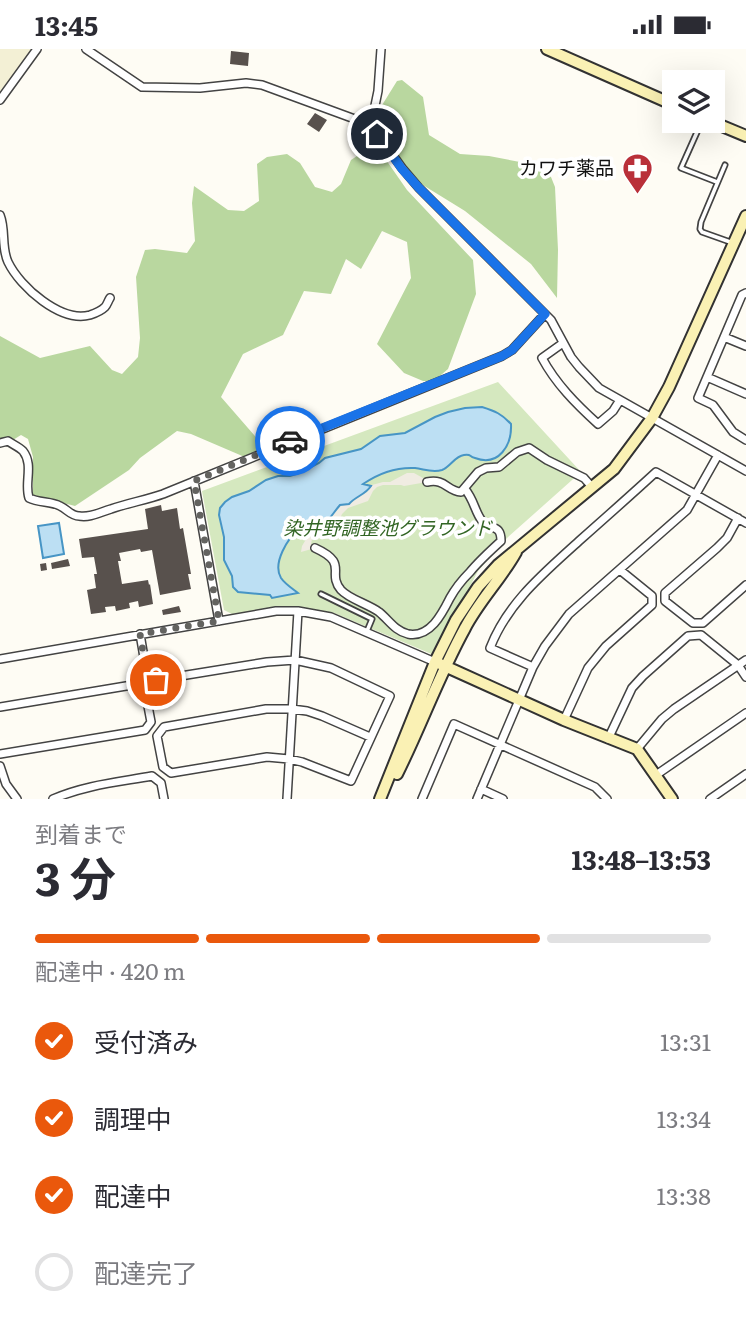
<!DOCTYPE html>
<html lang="ja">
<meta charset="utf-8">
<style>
body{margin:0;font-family:Literata,"Noto Sans JP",serif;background:#f7f7f7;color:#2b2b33;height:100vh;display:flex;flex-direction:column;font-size:26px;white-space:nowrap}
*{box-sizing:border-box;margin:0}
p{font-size:23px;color:#7c7c81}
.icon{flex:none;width:38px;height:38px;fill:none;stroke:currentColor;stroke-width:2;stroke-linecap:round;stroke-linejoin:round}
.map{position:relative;height:750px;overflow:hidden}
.panel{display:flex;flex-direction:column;background:#fff;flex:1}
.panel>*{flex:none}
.controls{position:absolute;left:662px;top:21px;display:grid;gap:14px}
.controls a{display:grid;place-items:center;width:63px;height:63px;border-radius:0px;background:#fff;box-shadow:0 7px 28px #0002;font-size:35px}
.pin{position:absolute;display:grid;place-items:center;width:60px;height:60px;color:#fff;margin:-30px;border:4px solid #fff;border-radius:50%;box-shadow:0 2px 7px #0007}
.courier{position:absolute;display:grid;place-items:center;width:70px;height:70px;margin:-35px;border:5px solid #1a73e8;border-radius:50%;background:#fff;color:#222;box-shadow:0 2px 9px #0007}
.summary em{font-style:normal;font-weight:700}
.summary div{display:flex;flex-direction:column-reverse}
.summary{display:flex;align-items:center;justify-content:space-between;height:119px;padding:0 35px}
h1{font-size:46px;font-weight:700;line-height:52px}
.bar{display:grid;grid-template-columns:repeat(4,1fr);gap:10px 7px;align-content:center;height:84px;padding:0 35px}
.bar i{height:9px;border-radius:5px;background:#e1e1e2}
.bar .selected{background:#ea580c}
.bar p{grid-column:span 4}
ol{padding:0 35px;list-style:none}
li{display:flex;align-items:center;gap:21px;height:77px}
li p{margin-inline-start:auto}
li .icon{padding:7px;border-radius:50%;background:#ea580c;color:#fff;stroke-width:4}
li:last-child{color:#7c7c81}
li i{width:38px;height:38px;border:4px solid #e1e1e2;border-radius:50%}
.status{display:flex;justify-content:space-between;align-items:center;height:49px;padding:0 35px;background:#fff;direction:ltr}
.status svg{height:19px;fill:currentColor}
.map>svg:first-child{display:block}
</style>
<div class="status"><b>13:45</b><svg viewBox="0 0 49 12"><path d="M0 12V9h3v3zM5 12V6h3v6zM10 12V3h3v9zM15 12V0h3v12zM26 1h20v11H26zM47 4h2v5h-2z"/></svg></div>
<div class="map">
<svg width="746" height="750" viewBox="0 0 746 750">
<rect width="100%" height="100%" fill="#fefcf4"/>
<path fill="#f3f0d5" d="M0,0H34L0,47Z"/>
<path fill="#d5e8bf" d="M498,333L581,423L507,489L478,522L434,606L334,564L295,558L232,565L224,561L202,442Z"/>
<path fill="#b9d79f" d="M402,31L423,48L429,86L460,105L489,107L536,116L549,123L555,138L558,201L557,249L531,215L465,162L418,133L384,102L379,61L397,32Z
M375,95L407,141L473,211L476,245L448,320L434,332H423L404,324L377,295L411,229L407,193L382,182L361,220L346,210L331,245L304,242L283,286L243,305L221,348L261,394L260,401L247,409L191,385L177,382L140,409L129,421L75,457L33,446V408L28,390L21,386L0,399V287L40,309L90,297L112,321L122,325L138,308L140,289L136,228L145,201L155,200L187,204L195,192L192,154L194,137L228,161L244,162L259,152L257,115L267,108L287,105L300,114L315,138L332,143L341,135L351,111Z"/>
<path fill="#f0ece2" d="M407,424H414L423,429L427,433L404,437L401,436H383L377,438L373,442L368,452L348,459L342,465L339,472L337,486L332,490L317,488L312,490L311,495L315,499L301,503L302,497L308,487L303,482H312L329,473L333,464L340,456L349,455L355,448L367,443L372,436L383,433H390Z"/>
<path fill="#bcdff3" stroke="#4795c5" stroke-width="2" d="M482,358C495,362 502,365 511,375C512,396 499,418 475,409C468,407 472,405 464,406C455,407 450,418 442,421C432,424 424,420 415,419C395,418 379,424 363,435L371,437C365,446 356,447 349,455L340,456C328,470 324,483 303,482L299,480C288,489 272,514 281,529C285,535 293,540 298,544L272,549L270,546L238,543L233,538L232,527L224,511V488L219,466L220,459L225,453L232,448L249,442L266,431L278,427H290L299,424L319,414L325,409L361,400L380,387L405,384L435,368L448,363L465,359Z
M59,474L64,505L43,509L38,477Z"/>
<path fill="#58514d" d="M231,2L249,4L248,17L230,15Z
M315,64L327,71L319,83L307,75Z
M161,456L162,462L177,459L180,480L183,479L191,525H188L191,540L160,546L152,501L141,503L140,500L119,504L121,512H118L122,535L148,531L149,536L150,535L153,555L139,558L138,552L129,554L130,559L116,562L115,557L105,558L106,563L91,565L87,541L96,539L94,525H97L94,508L82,509L79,490L148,480L145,460Z
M68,510L70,517L52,520L51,514Z
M46,514L47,521L41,522L40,515Z
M179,557L181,563L163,566L162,561Z"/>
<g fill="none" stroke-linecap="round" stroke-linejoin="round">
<defs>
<path id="lane" d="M702,72L681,119L717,133
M725,116L701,173L700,180L702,183L733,194
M321,545L372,570L367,582"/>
<path id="street" d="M86,0L142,38L200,39L246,34L262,36L371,76L402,119L419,139L551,271L571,308L579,318L599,339L746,422
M0,51L37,0
M371,76L378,42L381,0
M0,166C6,181 1,198 8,213C20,238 61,274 90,266C96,264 101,262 105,258C107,256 108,252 110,249
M746,244L742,246L698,349L713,356L733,383L746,391
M724,288L746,297
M563,294L542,309C556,335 576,355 598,375L613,362L620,351
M707,328L746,345
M0,394L8,392C12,395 19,398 23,402C34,416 24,434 29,449C39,454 51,452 60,457C67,460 71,467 79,467C91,469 100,463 111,460C128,454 146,451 163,445L502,307L512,301L545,265
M194,432L219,572
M427,433C445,429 447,442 461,443L478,423L486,419L499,418L517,403L529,399L547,411L584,429L592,438
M738,469L727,489L717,499L665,544V552L693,574H703L746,536
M315,499C350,515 326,523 341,541C349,550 368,555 379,563C389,571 395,582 408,585C430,589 442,565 450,549C455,540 463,530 470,523C479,512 490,502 501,492C501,475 491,481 482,472C475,463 474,451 465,440
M140,585L147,626L156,631L267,613L295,611L331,619L390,647L351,732L302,713L289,710L267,708L171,724L163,718L157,687L164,678L266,660H292L307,662L322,667L370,688
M0,610L276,562H298L331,568L435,613
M533,618L490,599C508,553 544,524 579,492C605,469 631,446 656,423L746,474
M0,658L138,635L145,641L151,673L145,681L0,705
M564,671L588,619L606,597L652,556V547L620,521
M608,690L632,639L643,627L688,587L701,586L738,616L746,628
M637,700L662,670L674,660L746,611
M0,717L6,735L17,750
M656,726L746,664
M481,740L503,750
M53,750C85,736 119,733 152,727L161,734L164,750
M287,750L298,562
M422,750L454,675L595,738L607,750
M477,750L533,618L545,597L569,565L687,461L718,406
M710,750L746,725"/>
<path id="secondary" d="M547,0L674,56
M710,72L746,87
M438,614L564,671L637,700L672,750
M397,725C421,677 439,626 465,579C479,552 501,530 516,503
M380,750L435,613L456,571L478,538L498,516L614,420L652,369L669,338L746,167"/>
</defs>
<use href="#lane" stroke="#434343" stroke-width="7"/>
<use href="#street" stroke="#434343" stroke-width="10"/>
<use href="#secondary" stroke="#323232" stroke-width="14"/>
<use href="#lane" stroke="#fff" stroke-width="3.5"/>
<use href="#street" stroke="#fff" stroke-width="7"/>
<use href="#secondary" stroke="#faf1b4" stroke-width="10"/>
</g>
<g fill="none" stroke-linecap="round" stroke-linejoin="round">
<path stroke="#636360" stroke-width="7" stroke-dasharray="0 12.6" d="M156,631L147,626L140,585L219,572L194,432L290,392"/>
<path stroke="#1a73e8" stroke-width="9" d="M290,392L502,307L512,301L545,265L419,139L402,120L377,85"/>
</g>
<defs>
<symbol id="pharmacy-pin" viewBox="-11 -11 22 30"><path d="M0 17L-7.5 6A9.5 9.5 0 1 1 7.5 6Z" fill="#b93039" stroke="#fff"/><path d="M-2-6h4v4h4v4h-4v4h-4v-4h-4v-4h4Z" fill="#fff"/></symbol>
</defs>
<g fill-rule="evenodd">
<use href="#pharmacy-pin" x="620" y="102" width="35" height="47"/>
</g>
<g text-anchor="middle" stroke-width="7" stroke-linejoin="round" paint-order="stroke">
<g font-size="19" fill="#101010" stroke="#fff" text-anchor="end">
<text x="614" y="126">カワチ薬品</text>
</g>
<g font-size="19" font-style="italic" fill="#326524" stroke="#fff">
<text x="388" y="486">染井野調整池グラウンド</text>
</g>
</g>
</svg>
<div class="controls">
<a><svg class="icon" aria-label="layers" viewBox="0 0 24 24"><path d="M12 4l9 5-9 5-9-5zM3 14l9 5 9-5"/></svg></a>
</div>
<div class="pin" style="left:156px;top:631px;background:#ea580c"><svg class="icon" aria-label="bag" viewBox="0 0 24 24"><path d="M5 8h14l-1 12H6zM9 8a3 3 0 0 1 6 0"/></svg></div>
<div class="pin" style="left:377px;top:85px;background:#1f2937"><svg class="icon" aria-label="home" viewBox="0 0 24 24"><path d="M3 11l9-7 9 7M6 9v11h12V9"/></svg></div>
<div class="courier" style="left:290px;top:392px"><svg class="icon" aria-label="car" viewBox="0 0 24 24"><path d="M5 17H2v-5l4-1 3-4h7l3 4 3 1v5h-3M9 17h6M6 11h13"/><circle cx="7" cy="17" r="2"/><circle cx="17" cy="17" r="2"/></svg></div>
</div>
<section class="panel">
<div class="summary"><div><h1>3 分</h1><p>到着まで</p></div><em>13:48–13:53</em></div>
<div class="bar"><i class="selected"></i><i class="selected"></i><i class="selected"></i><i></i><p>配達中 · 420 m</p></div>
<ol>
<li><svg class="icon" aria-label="check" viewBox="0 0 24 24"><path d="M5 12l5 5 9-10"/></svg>受付済み<p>13:31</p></li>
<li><svg class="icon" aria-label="check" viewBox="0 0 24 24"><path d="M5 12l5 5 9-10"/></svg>調理中<p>13:34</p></li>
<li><svg class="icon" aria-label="check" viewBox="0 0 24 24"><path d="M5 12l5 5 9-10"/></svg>配達中<p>13:38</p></li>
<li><i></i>配達完了</li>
</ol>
</section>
